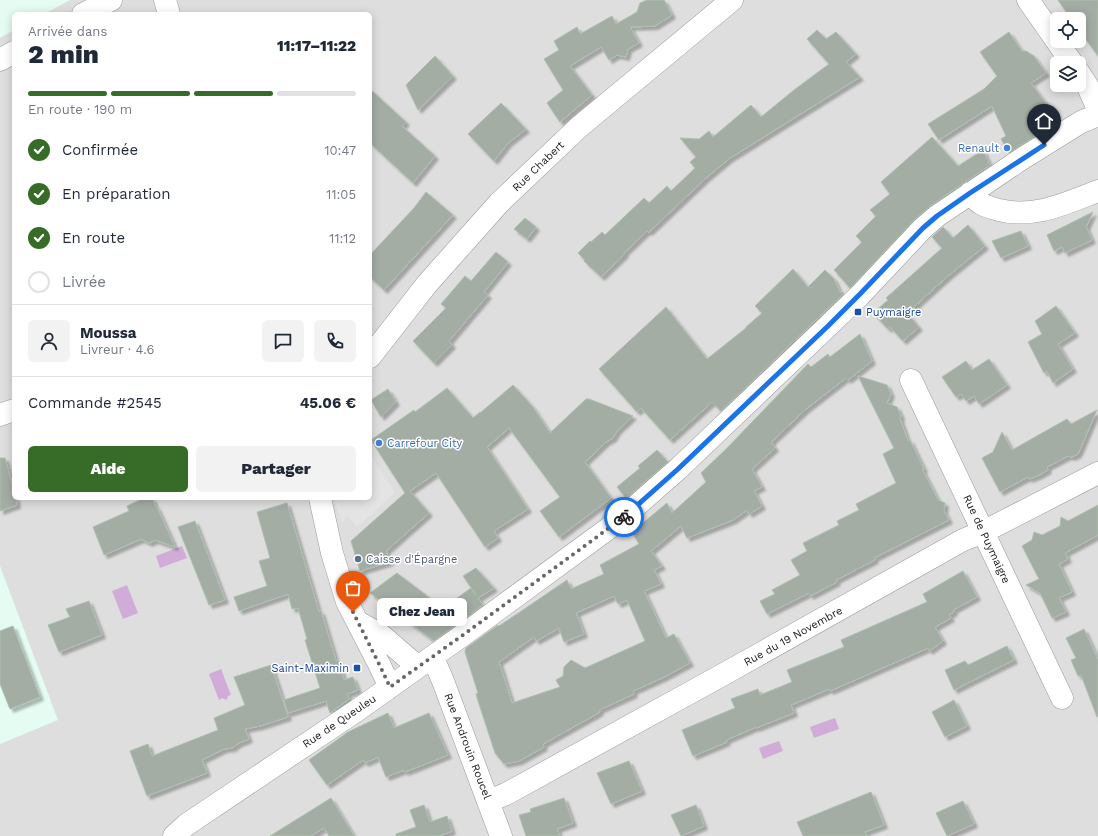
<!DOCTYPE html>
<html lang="fr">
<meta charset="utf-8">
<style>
body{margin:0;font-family:"Work Sans",sans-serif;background:#f2f2f3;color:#1f2937;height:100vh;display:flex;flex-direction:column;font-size:15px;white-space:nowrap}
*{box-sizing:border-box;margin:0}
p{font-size:13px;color:#747a83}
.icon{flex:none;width:22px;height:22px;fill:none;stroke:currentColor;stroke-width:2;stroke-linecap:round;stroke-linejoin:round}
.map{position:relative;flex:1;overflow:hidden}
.drawer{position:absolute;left:12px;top:12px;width:360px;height:488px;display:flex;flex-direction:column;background:#fff;border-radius:6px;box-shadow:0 2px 10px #0003}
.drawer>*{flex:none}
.tools{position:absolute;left:1050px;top:12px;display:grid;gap:8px}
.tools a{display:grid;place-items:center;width:36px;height:36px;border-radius:6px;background:#fff;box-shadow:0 2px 10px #0003;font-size:20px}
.pin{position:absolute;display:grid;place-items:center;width:34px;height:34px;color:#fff;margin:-41px -17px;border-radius:50% 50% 50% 0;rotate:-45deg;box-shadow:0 0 4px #0007}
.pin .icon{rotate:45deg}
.courier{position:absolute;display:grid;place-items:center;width:40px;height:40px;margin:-20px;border:3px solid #1a73e8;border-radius:50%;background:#fff;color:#222;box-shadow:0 1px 5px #0007}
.bubble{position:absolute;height:28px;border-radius:6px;background:#fff;box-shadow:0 2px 10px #0003;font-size:13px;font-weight:800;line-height:28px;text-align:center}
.head em{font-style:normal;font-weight:800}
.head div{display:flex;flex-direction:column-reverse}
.head{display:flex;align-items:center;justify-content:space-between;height:68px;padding:0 16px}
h1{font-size:26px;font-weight:800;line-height:30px}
.bar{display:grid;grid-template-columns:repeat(4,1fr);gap:6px 4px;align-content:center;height:48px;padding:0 16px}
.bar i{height:5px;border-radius:3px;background:#e0e1e3}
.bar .on{background:#376b28}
.bar p{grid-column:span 4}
.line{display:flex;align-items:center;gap:10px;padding:0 16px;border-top:1px solid #e0e1e3}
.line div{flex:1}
.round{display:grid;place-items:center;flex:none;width:42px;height:42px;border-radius:6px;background:#f2f2f3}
ol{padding:0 16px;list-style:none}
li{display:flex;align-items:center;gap:12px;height:44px}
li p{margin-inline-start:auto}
li .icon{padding:4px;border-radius:50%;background:#376b28;color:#fff;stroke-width:4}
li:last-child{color:#747a83}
li i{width:22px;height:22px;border:2px solid #e0e1e3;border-radius:50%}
.cta{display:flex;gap:8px;margin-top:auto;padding:8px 16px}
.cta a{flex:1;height:46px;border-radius:6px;background:#376b28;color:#fff;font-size:16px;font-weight:800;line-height:46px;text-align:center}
.cta a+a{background:#f2f2f3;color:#1f2937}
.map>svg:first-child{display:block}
</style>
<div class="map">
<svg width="1098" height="836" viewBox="0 0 1098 836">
<defs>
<filter id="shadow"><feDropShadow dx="3.5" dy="3.5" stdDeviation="1" flood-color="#0004"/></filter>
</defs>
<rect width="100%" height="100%" fill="#e7efe9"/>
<path fill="#dddedd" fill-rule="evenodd" d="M0,0H1098V836H0ZM14,14H370V498H14ZM1057,19H1079V41H1057ZM1057,63H1079V85H1057Z"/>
<path fill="#e4fcf2" d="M0,0H70L44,14H14V30L0,38Z
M0,566L58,720L0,744Z"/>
<path fill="#e4e4e4" d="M370,454L395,493L357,527L347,515L342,523L335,503L340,498H370Z"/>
<path fill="#d1acd8" d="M182,546L187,558L160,568L156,556Z
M127,585L138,613L123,619L112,591Z
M221,669L231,695L228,696L227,699L226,700L222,698L219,700L209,674Z
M835,718L839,729L814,738L810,727Z
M779,741L783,751L763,759L759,748Z"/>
<path fill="#a3ada4" stroke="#abc0ac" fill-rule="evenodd" filter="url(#shadow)" d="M647,0H664L672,15L655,26L630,27L639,43L628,49L626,57L617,55L609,60L601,47L570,66L592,95L560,122L547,103L563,90L544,59L559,50L554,41L577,27L580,34L612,16L616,24L637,12L640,3Z
M1058,0H1098V56L1079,30V19H1071Z
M817,30L826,39L836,32L856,54L846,62L860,77L730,158L706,178L649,232L647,231L624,253L625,254L601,277L584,261L585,260L578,253L590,241L591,242L602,232L605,235L644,198L649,203L667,186L671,191L695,168L690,162L696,157L680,138L699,139L709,131L713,137L751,105L761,117L794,90L829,64L807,39Z
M1009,32L1022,51H1026L1034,56L1046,73L1031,83L1059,121L1009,153L1001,139L1006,136L992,106L939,140L928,124L984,89L997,76L980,52Z
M435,56L453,76L418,110L406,85Z
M370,89L406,122L402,126L435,156L413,183L370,143Z
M501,103L526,129L508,143L494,161L468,134Z
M932,137L958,166L983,150L990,165L930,206L915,219L850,288L834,270L862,242L856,236L876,216L870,210L890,194L881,182Z
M426,192L453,215L384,290L370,277V255L414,208Z
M1093,212L1086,227L1092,240L1065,253L1062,247L1054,251L1047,235Z
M525,218L536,227L527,239L514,229Z
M968,225L985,246L949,275L907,313L919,327L903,341L890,327L888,329L873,313L888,300L886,298L942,248L932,237L943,227L953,238Z
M1021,231L1028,246L1001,258L992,241Z
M496,252L508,262L484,292L488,295L449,341L452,345L434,363L413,341L446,308L441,304L465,276L471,281Z
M793,269L808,287L825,270L834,279L840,292L844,293L721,411L712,402L670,440L641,408L637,412L599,369L666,307L707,359L746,328V327L762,313L755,306Z
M1056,306L1075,333L1058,344L1073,369L1053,383L1047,371L1044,373L1028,342L1042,334L1035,321Z
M860,334L872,361L848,380L846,378L806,409L771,442L775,448L752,469L762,487L754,491L762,506L749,514L747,510L733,520L687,538L681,526L651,551L662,566L654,570L661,584L644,591L666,638L674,634L690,663L664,677L633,691L634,694L599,710L600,712L543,744L544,747L519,761L504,764L495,753L479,704L476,694L478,693L465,652L466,648L498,625L499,626L517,614L567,580L571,589L604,574L600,565L639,544L632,532L667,503L672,513L706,482L701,473L728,447L808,364L811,367L828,354L830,357ZM614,596L618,604L627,600L645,641L585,668L571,660L564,667L563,676L556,680L560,687L512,703L499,662L534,637L536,641L559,628L564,642L584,634L576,613Z
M989,359L1007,385L979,404L974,396L966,401L961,394L956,397L942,377L966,361L972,370Z
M858,376L887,385L891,394L887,403L897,407L901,416L900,419L908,441L910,440L924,469H922L938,500L945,503L944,511L949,520L874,558L875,560L836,580L837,582L810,596L809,593L767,614L760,601L775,594L772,590L800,575L791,560L807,551L803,543L839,525L837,521L859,510L856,504L896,483L883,454L894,448Z
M513,385L533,407L550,433L586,399H589L633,416L617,431L613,438L606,442L585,462L611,498L559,537L540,511L560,497L509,428L487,447L528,509L494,531L498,538L485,547L436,473L410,491L429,513L386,551L390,562L360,571L351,541L405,493L371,440L414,410L415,412L447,388L473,418L480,412V413Z
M388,389L396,402L381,417L371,400Z
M1097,410L1078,454L1072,457L1068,456L1047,467L1048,470L1039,475L1029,479L1028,477L1000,492L982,458L993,452L1002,432L1012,450L1067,419L1071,424Z
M657,450L668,462L626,498L617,487L640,468L638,466Z
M0,458H5L14,491V498H16L17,505L0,511Z
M144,498H152L156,507H157L175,547L155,540L149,543L141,539L104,555L93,527L129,511L127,506Z
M287,503L319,612L321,611L336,661L338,660L344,680L353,677L358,690L347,694L349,699L330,713L326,701L288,713L284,700L320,688L305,640L307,639L298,608L292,609L288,594L239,611L234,597L267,586L259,561L270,558L257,512Z
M1098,505V535L1065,553L1068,559L1059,564L1072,592L1059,598L1066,612L1052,618L1040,593L1026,585L1039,579L1022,546L1032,540L1034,532L1042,535L1060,526L1061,517L1068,521Z
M195,521L225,600L209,605L178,527Z
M476,568L494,588L478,598L483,605L434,641L370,593L397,573L443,608L471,588L476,595L463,576Z
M963,571L977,597L953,610L954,612L949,615L951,618L935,627L943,641L929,651L928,648L830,691L829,689L791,705L794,713L756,728V727L726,740L727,742L693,756L682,730L735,708L731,699L758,689L760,695L792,682L787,670L844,647L841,640L927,602L923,594Z
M89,601L102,635L59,652L48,625L70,617L66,609Z
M13,626L40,697L10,709L0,684V631Z
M1084,629L1098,660V716L1097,717L1081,675L1078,676L1071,660L1076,658L1066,638Z
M1007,646L1014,660L954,690L945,670L965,661L968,665Z
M271,665L288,717L260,726L245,729L249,739L239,743L232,748L224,749L202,760L207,773L147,796L130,751L148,744L152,756L218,730L214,718L245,705L234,677Z
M954,700L967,726L945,737L932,712Z
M388,713L394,728L429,713L448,755L405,772L404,770L386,777L378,757L365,763L363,760L327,785L309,760L348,732Z
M629,761L642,791L611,804L597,773Z
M871,792L884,825L865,832L867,836H803L797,822Z
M331,798L354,836H329L324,828L311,836H270Z
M564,798L573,823L557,829L560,836H526L519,815L531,812L530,809Z
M963,801L974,824L947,836L936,813Z
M424,805L430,822L447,816L452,831L439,836H396V834L416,827L410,810Z
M696,805L704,826L681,836L671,815Z"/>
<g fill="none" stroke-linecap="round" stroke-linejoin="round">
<defs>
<path id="minor" d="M165,0L169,14
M1028,0L1072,63
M83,14L111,0
M0,60L14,52
M1079,73L1088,87L1098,109
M970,193C979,205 985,206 999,210C1034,219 1066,203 1098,191
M370,357L427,284L499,203L579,127L732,0
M911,380L1062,698
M0,415L14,410
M320,498L332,553L347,602L380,666L390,687
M358,622L381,635L418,667
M429,659L437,667L443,681L501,836
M489,801L506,794L724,674L963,540L983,532L1098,473
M174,836L186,825L359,709L463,635L620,520L678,469L828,326L860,295L923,228L937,216L1020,160L1081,122L1098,115"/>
</defs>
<use href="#minor" stroke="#9a9a9a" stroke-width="23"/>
<use href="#minor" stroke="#fff" stroke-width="22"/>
</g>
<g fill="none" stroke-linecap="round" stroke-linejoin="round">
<path stroke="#666866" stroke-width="4" stroke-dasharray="0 7.2" d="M353,612L380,666L390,687L463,635L624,517"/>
<path stroke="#1a73e8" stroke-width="5" d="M624,517L678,469L828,326L860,294L923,228L937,216L970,193L1044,145"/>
</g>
<g fill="#3f7fe0" stroke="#fff" stroke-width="1.5">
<circle cx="1007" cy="148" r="4"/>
<circle cx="379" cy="443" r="4"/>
</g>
<g fill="#1a4fb4" stroke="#fff" stroke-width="1.5">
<rect x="854" y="308" width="8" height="8" rx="2"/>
<rect x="353" y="664" width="8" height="8" rx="2"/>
</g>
<circle fill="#5c6f8a" stroke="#fff" stroke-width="1.5" cx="358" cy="559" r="4"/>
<g text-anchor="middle" stroke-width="3" stroke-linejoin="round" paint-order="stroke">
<g font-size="11" fill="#366cbe" stroke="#fff" text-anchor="end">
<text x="999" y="152">Renault</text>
<text x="387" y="447" text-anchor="start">Carrefour City</text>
</g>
<g font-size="11" fill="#202020" stroke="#fff">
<text transform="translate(538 166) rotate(-44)" y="4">Rue Chabert</text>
<text transform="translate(987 539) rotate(65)" y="4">Rue de Puymaigre</text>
<text transform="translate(793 636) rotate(-29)" y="4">Rue du 19 Novembre</text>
<text transform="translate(339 721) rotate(-34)" y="4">Rue de Queuleu</text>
<text transform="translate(468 746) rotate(69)" y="4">Rue Androuin Roucel</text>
</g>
<g font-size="11" fill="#164399" stroke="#fff" text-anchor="start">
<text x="866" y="316">Puymaigre</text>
<text x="349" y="672" text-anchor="end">Saint-Maximin</text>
</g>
<g font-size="11" fill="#4e5e75" stroke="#fff" text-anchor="start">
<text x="366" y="563">Caisse d'Épargne</text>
</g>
</g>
</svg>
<div class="tools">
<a><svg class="icon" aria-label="locate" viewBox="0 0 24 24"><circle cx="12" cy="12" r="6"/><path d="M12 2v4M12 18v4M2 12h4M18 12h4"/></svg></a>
<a><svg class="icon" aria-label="layers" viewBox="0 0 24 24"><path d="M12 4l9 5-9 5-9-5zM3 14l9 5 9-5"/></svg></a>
</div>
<div class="pin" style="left:353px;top:612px;background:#ea580c"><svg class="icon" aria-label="bag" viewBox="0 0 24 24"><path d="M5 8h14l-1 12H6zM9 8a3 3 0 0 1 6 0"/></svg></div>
<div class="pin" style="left:1044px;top:145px;background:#1f2937"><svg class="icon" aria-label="home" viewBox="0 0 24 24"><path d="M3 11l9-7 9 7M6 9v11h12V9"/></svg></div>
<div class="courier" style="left:624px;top:517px"><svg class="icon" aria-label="bike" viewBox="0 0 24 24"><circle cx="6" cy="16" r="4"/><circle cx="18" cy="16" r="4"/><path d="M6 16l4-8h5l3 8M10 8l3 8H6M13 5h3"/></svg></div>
<div class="bubble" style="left:377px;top:598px;width:90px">Chez Jean</div>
<section class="drawer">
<div class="head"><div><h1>2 min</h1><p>Arrivée dans</p></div><em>11:17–11:22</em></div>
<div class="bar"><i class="on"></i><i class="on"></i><i class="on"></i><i></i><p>En route · 190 m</p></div>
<ol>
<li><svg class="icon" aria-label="check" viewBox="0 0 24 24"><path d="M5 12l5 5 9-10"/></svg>Confirmée<p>10:47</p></li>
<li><svg class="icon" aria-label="check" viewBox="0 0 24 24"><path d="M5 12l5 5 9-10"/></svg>En préparation<p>11:05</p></li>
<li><svg class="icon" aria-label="check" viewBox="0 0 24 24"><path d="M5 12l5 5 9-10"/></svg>En route<p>11:12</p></li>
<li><i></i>Livrée</li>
</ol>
<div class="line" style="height:72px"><a class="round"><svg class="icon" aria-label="person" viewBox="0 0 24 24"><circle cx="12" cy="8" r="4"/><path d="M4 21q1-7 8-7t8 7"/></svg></a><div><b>Moussa</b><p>Livreur · 4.6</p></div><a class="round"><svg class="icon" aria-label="chat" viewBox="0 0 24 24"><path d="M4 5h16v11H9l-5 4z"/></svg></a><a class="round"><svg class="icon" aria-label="phone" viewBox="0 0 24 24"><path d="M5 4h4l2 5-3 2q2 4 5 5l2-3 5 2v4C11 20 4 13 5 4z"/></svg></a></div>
<div class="line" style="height:52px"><div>Commande #2545</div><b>45.06 €</b></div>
<div class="cta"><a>Aide</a><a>Partager</a></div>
</section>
</div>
